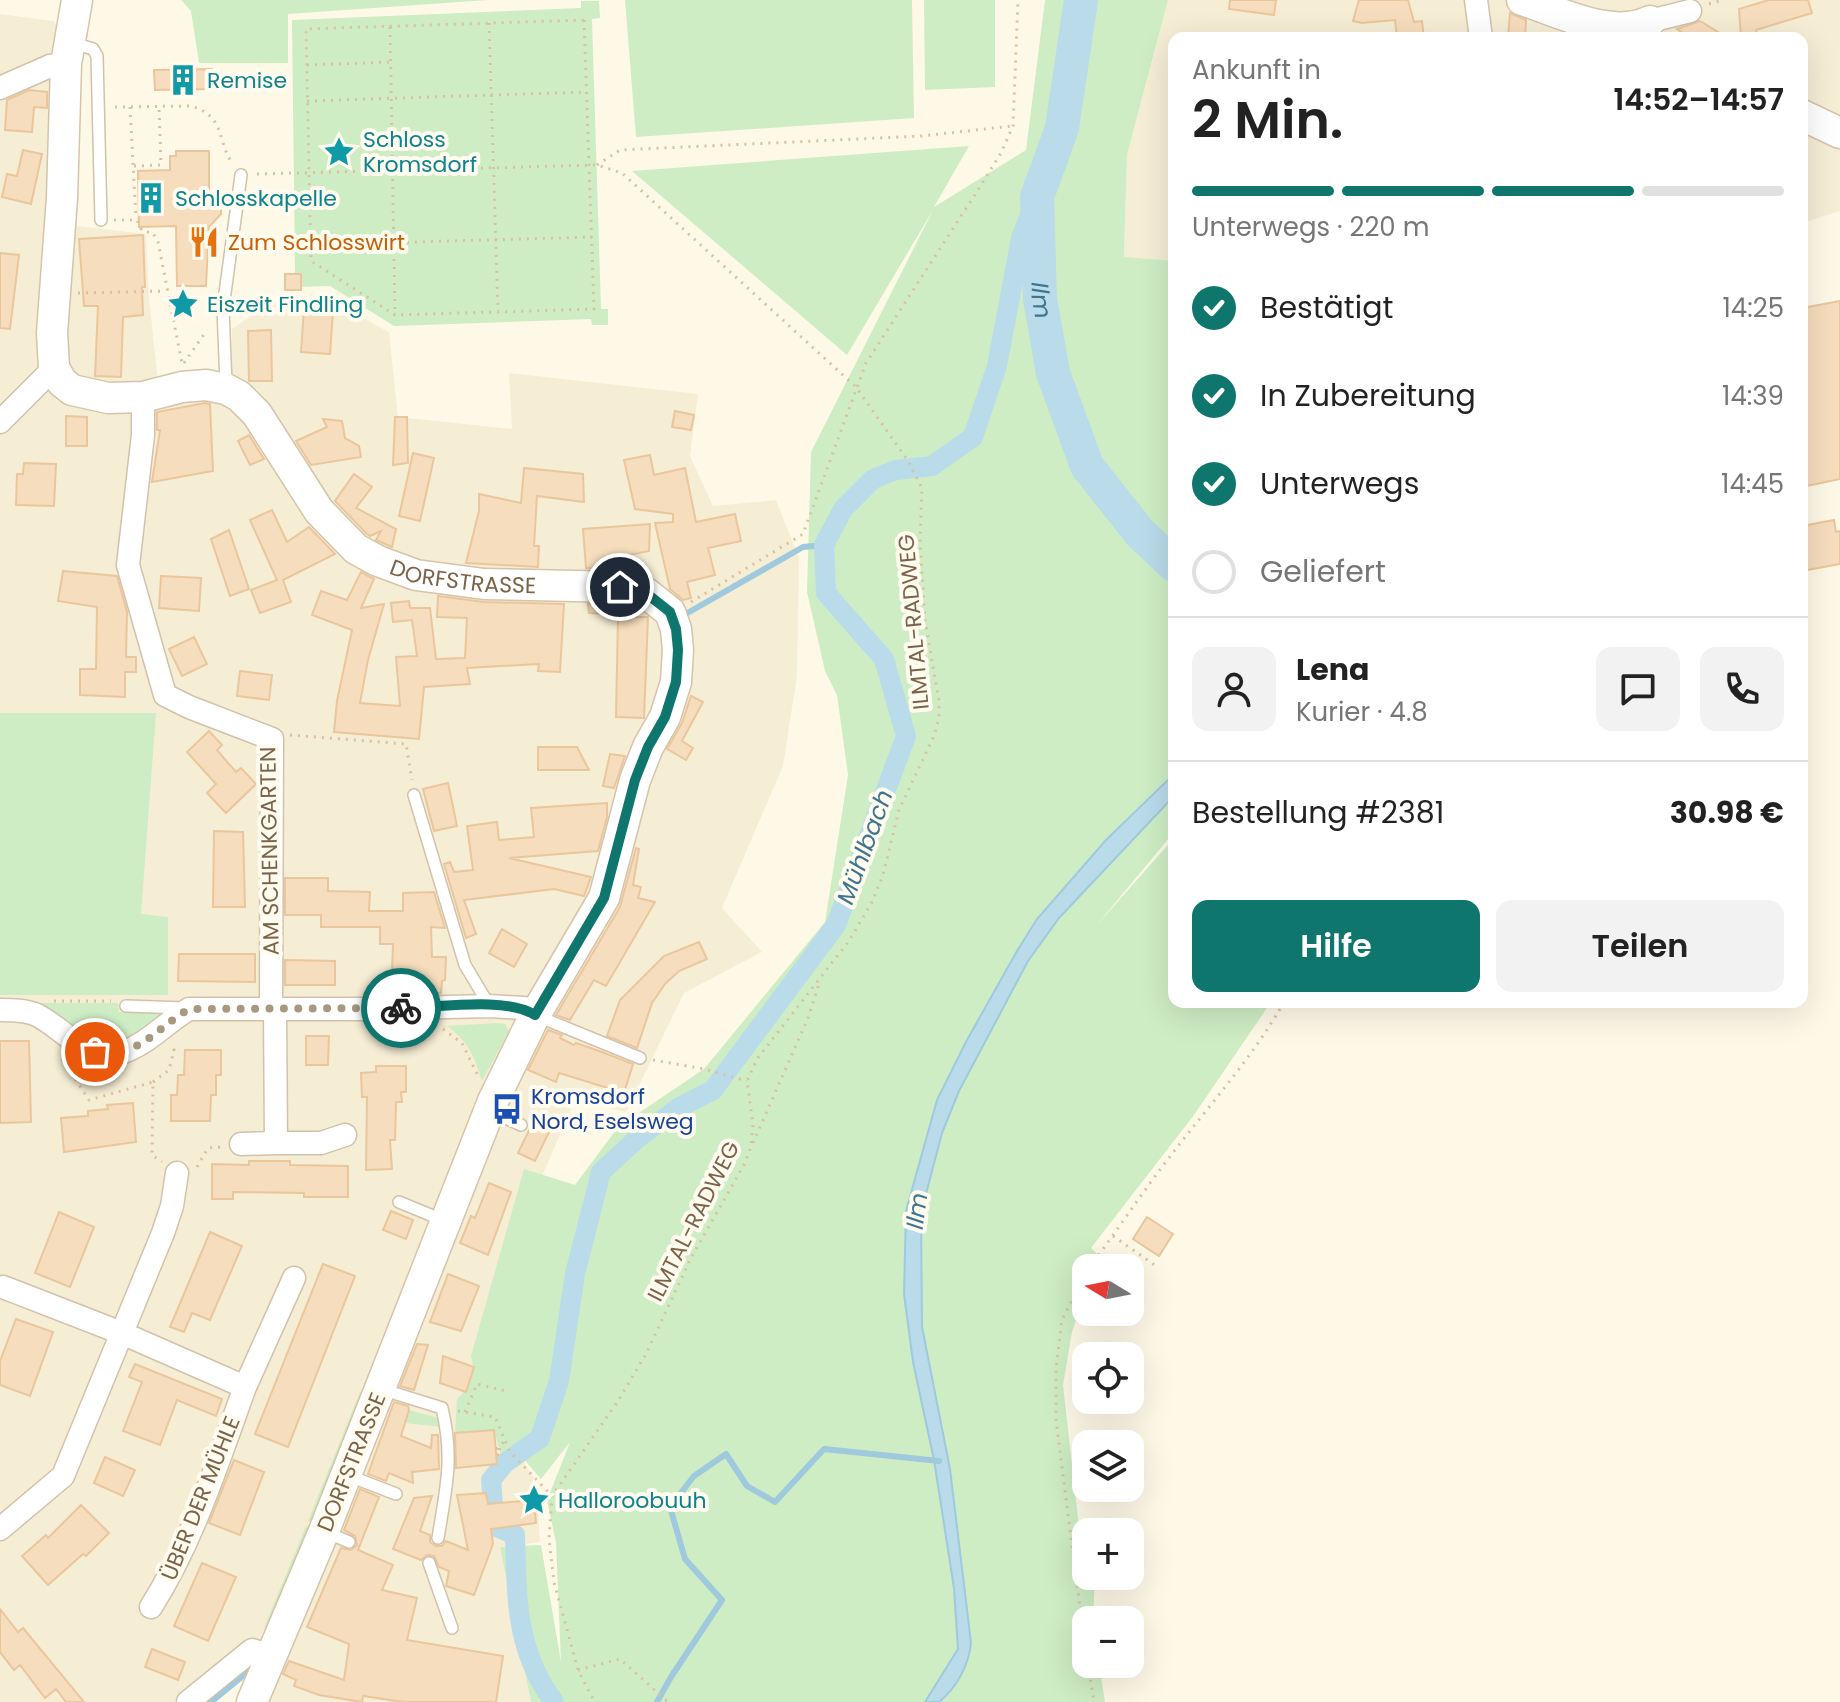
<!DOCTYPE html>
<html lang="de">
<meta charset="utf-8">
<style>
body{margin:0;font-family:Poppins,sans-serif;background:#f2f2f2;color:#222;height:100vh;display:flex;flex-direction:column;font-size:30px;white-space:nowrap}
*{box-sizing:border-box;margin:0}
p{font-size:26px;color:#767676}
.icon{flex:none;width:44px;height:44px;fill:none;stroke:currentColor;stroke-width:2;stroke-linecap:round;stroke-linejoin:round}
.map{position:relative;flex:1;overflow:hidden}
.panel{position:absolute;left:1168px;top:32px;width:640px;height:976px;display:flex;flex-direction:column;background:#fff;border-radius:16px;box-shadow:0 8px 32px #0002}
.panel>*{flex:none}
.needle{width:52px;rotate:280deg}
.controls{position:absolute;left:1072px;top:1254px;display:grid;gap:16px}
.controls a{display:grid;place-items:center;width:72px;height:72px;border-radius:16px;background:#fff;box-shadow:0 8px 32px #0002;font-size:40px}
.pin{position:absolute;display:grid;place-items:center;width:68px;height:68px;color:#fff;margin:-34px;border:4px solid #fff;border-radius:50%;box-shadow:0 2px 8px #0007}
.courier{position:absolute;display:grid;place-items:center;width:80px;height:80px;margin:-40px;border:6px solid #0f766e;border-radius:50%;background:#fff;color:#222;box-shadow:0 2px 10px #0007}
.summary em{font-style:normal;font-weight:600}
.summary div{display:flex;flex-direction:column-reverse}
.summary{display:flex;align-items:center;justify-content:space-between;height:136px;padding:0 24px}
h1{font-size:52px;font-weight:600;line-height:60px}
.bar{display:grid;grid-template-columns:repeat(4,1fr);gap:12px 8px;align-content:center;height:96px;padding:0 24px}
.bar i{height:10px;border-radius:6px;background:#e0e0e0}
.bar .selected{background:#0f766e}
.bar p{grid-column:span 4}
.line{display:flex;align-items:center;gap:20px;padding:0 24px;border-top:2px solid #e0e0e0}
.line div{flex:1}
.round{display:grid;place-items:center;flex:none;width:84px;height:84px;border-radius:16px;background:#f2f2f2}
ol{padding:0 24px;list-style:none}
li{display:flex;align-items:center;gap:24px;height:88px}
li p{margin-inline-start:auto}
li .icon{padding:8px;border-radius:50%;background:#0f766e;color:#fff;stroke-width:4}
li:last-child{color:#767676}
li i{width:44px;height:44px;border:4px solid #e0e0e0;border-radius:50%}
.cta{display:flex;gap:16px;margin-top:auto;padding:16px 24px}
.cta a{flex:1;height:92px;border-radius:16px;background:#0f766e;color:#fff;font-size:32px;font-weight:600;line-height:92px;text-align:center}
.cta a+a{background:#f2f2f2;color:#222}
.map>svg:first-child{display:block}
</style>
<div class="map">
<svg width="1840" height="1702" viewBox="0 0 1840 1702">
<rect width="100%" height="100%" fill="#fef9e7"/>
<path fill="#f6edd5" d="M1168,0H1840V211L1802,223V38H1174V261L1124,258L1127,155Z
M0,14L54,21L71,53L76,72L77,226L146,234L149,298L158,381L231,373L232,329L272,301L333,302L389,332L398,417L512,429L509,373L698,394L690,456L713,506L776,500L799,558L797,676L783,766L722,908L762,952L684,993L626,1112L575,1100L524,1218L514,1447L537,1483L540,1542L500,1547L531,1702H262L255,1659L199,1702H0Z"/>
<path fill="#ceedc4" d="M181,0H488L288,14V63H199L191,11Z
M625,0H912L914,118L636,137Z
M924,0H995V87L925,90Z
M1045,0H1168L1127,155L1124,257L1174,261V832L1096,926L1174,838V1002H1271L1194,1115L1091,1248L1106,1262L1101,1268H1086V1290L1072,1332L1063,1385L1080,1536L1086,1550V1576H1095L1093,1620H1086V1664H1099L1105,1702H531L500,1547L541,1545L561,1662L556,1543L547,1500L570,1442L541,1479L514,1448L501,1456L494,1430L455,1433L457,1399C470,1388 476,1372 471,1356L524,1169L575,1185L618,1127L704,1069L825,922L848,775L837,695L825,671L807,592L811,452L933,210L847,355L632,171L969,146L934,207L1026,150Z
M581,1H599L600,18L592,19L601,309H608V325H592L591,319L394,326L330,286L301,287V274H295L292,20L581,8Z
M0,713H156L141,914L168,917V995H0Z
M33,1003H118L119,1012H166C156,1020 146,1030 135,1036C98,1057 63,1022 33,1003Z
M498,1023L505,1024L509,1031L482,1081C474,1056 469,1042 447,1026Z
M360,1392L368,1396L316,1524L308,1521Z
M409,1410L438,1418L442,1427L405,1423Z
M306,1526L314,1529L278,1619L264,1628Z"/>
<path fill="#b9dbea" stroke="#9fc9dd" stroke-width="2" d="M1174,774V796L1059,918L1028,961L959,1091L942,1133L921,1213L922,1327L950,1469L971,1643C969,1664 957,1688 939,1702H925L958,1649L954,1588L934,1460L913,1362L904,1294L906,1211L937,1100L967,1040L1017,951L1037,919L1106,840Z"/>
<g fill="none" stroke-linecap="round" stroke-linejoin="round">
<path stroke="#9fc9dd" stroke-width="6" d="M684,615L803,547L824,545
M211,1702L249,1671
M657,1702L671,1677L722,1600L685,1559L670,1507L694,1476L726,1454L747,1486L775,1502L824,1449L939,1461"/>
<path stroke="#b9dbea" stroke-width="20" d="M493,1504L491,1480L505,1463L540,1438L559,1381L575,1274L601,1172L638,1138L678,1108L713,1090L836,925L906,736L884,659L826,593L824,545L843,509L873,479L896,470L932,466L973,437L997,366L1021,238L1037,197
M492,1521L497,1527L515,1535C517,1598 515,1649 554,1702"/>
<path stroke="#b9dbea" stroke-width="34" id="s1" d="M1081,0L1062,128L1037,197L1040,299L1053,373L1087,466L1140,533L1174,565"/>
</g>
<path fill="#f6ddbd" stroke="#eac69c" stroke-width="2" d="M1230,0H1276L1274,15L1229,9Z
M1359,0H1408L1414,22L1422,21L1424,38H1397L1395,20L1362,23L1353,21Z
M1769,0H1808L1812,13L1756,30L1757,38H1741L1739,9Z
M1510,13L1526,20L1525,38H1508Z
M1700,21L1728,38H1690L1677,29Z
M212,69V89L155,90L154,70Z
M29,90L47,92V108L34,107L32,132L5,130L7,100Z
M23,150L42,154L31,204L2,197L7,174L17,176Z
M176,151H209V196L221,206V214L209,227L206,286H177L176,226L139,227L138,171L170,170V156H176Z
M143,235L145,287H142L143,315L123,317L121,377L95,376L98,306H84L79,239Z
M0,253L19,255L10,329L0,328Z
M285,274H301V290H285Z
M1840,301V479L1802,487V308Z
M304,309L333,311L330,354L301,352Z
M271,330L272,381H249L248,331Z
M205,403L210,404L213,471L152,482L160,430H157V412Z
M675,411L694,415L691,430L672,427Z
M66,416L87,417V446H66Z
M395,417H407L408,463L393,465Z
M323,419L342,421L345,438L359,446L361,457L311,465L296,441L327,427Z
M249,435L264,459L250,465L238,441Z
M413,453L434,458L420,521L399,516Z
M650,455L654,475L685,468L696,522L735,514L741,541L708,548L715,575L687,582L691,598L683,600L670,589L655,523L673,522V514L635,509L624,460Z
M24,463L56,464L54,506L16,505L17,474H23Z
M524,468L583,474L584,502L537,496L534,546H539L538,567L466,563L479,511V494L521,503Z
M354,474L372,487L356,508L396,529L392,547L376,540L381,531L370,536L367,534L335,501Z
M272,510L287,542L309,527L335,554L283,580L291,602L260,613L251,590L277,580L250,520Z
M1834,520L1836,532L1840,531V564L1802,571V526Z
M650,524L649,551L609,559V569L586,568L583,529Z
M229,530L249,589L230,596L211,539Z
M63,571L117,576L127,612L126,657H136V672H125V697L80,695V669H96L97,607L58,601Z
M361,572L374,579L361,608L384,604L368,660L360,703L400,706L396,657L417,656L412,620L393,622L391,603L409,601L410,608H430L436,659L465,658L467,618L437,617L438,596L484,602L564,604L560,672L538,671L539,664L467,668L470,684L424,687L419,739L334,732L337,701L352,630L312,615L321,591L347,600Z
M161,576L201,578L199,611L159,608Z
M588,604L605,605V614L589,613Z
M618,617H648L644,718L616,717Z
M194,637L207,664L182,676L169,649Z
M240,671L272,675L269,700L237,696Z
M691,696L703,702L682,741L693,748L686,760L667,749L682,723Z
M209,731L222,745L217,750L236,772L241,768L256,784L226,813L207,793L216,784L187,752Z
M538,747H577L589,770H538Z
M610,754L625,756L614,788L603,786Z
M448,783L457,826L434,831L423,789Z
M607,803V817L598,851L509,858L591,877L584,896L554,889L464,900L476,934L466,938L444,864L450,862L454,872L473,870L467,826L497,822L499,840L534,837L531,808Z
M214,831L243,832L245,907H213Z
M636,848L639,849L633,885L641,887L638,898L655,902L606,986L594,980L570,1020L556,1015L620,907Z
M285,878H328V891L370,892L369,911H403V893L434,892L445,928L431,927L432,957H446L445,980L442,981L441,993L402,992V985H397V972H392L393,944H380V927H321V915H285Z
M502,929L527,944L514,967L489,953Z
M699,942L707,959L679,971L665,984L652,1003L637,1048L607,1036L620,1000L664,956Z
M179,954H255V982L178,981Z
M285,960L335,961V985H285Z
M548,1030L562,1035L560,1038L574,1045L576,1043L602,1052L633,1064L624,1093L559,1073L556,1082L528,1070Z
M306,1036H329L328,1065H306Z
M0,1041H29L31,1122L0,1123Z
M185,1050H221V1075H216V1095H211L210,1121H171V1095H177L178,1075H184Z
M376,1066H406V1092H401L402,1102H396L395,1140H390L392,1169L366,1170L367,1097H362L361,1073L376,1072Z
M133,1103L136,1142L64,1152L61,1118L88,1116V1111L108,1109L107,1105Z
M533,1122L550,1130L535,1161L518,1153Z
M249,1161H290V1165L348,1166V1197H304V1193L233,1192V1199H212V1164L249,1165Z
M489,1183L511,1192L488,1255L460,1243L471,1216L475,1218Z
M391,1211L413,1220L406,1239L383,1230Z
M59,1212L94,1227L70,1287L35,1273Z
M1147,1217L1173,1234L1159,1256L1133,1239Z
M210,1232L242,1246L210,1320L192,1313L184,1332L170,1327Z
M323,1264L355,1276L288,1447L255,1434Z
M448,1274L479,1286L461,1331L430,1322Z
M16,1319L53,1332L30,1396L0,1385V1361Z
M417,1344L428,1345L414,1390L400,1386Z
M443,1356L474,1367L466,1392L440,1383Z
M135,1364L222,1399L216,1416L177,1400L160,1445L123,1431L142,1382L129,1377Z
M394,1402L408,1406L409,1410L401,1436L431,1448L432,1435H438L439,1469L412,1472L413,1483L389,1473L386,1481L368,1474Z
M494,1430L497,1464L456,1468L455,1433Z
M105,1457L135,1470L123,1496L94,1483Z
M234,1460L264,1472L240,1535L209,1523Z
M360,1489L379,1497L358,1550L393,1565L382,1590L417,1598L407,1640L503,1656L496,1702H403L363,1696L362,1702L319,1695L294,1686L296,1680L283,1674L289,1661L344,1680L349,1644L307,1627L341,1548L351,1550L357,1545L355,1536L344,1530Z
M486,1493L488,1504L534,1500L536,1523L491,1529L493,1544L474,1595L446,1586L449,1571L439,1567L434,1556L427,1555L421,1560L393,1549L414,1498L432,1496L420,1531L430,1535V1542L436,1546H442L446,1541L468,1550L457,1495Z
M81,1505L109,1533L86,1556L83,1554L48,1585L22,1556L46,1535L48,1538Z
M202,1563L236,1577L208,1641L174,1626Z
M0,1609L18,1632L23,1628L84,1702H66L56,1689L45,1698L20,1665L14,1670L0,1652Z
M152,1649L185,1662L178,1680L145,1667Z"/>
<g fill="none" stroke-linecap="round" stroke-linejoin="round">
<defs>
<path id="lane" d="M70,42L93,49L97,56L101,220
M226,385L223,308L241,175
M414,795L465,965L489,1005
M126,1006L185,1008
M537,1016L640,1058
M490,1111L521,1125
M399,1202L445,1221
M381,1389L442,1408C454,1459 446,1488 438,1538
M347,1475L396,1494
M324,1531L349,1542
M429,1563L452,1628"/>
<path id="street" d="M1476,0L1481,38
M1650,21L1690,11
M0,88L50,66L66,64
M143,397V435L128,565L165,695L189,707L272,739L271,1009
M0,422L54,368
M275,1009L276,1143H321L345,1135
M0,1010C12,1010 26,1010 37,1015C63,1028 88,1063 121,1053C148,1044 165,1023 189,1009H367L489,1006L524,1008L535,1015
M241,1144L276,1143
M3,1287L124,1334L245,1387C218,1461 194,1539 151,1607
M245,1387L294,1278
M0,1529L63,1476L163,1233L172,1206L177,1173
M188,1702L252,1650L271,1656"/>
<g id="secondary">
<path id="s2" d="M77,0L66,64L62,198L52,333L54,368L62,382L72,390L108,398L143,397L182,387L206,385L226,389L239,396L257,414L319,511L356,549L378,561L416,575L484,584L620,587L646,593L670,612L676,629L678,650L676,682L665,717L648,747L635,780L604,898L535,1015L493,1101L324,1531L252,1702"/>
<path d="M1522,0C1560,12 1612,40 1650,21"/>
<path d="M1802,115L1840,133"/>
</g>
</defs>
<use href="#lane" stroke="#d2c2ab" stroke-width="14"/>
<use href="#street" stroke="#d2c2ab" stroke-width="25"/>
<use href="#secondary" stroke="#d5c4a9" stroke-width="33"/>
<path stroke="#dbc09f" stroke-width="3" stroke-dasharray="2 6" stroke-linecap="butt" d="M1709,4L1722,0
M584,20L594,309L395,315L311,261L306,29Z
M489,23L498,311
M390,27L395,315
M307,65L391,62
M307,101L586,92
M115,107L191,106C226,117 216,138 232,163
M130,107L136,219
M597,165L620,150L922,136L1012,126
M134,166L161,165L159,106
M257,174L597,165L622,173L856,387L908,461L922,488L920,540L925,620L939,701V718L934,736L899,810L883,875L872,902L849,941L757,1059L747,1081L753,1125L751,1147L744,1165L691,1258L646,1354L618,1401L552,1496L549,1539L554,1582L578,1670L592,1697L598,1702
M114,220H137L142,231L153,233L158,242L182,363
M311,245L592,237
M78,293L166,291
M184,363L207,330
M691,602L803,534L866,363L976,193L1001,153L1013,126L1018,0
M290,735L406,744L412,780
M54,1001H111
M443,1029L462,1043L478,1076
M62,1059L89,1100L153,1082L152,1155L162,1162
M653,1060L704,1069L747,1081
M153,1082L169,1070L174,1050L171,1046
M753,1143L808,1018L819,984
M197,1167L208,1148L222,1147
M1113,1236L1156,1266
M1089,1268C1114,1235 1137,1200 1162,1167C1203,1112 1250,1062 1284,1002
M1086,1273L1062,1320L1056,1368V1420L1086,1654
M458,1411L495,1417L510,1452L552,1496
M465,1412L477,1384L506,1391
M496,1449L505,1441
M497,1455H500L499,1446
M1088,1664L1094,1702
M578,1670L620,1659L668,1702"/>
<use href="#lane" stroke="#fff" stroke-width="11"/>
<use href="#street" stroke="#fff" stroke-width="22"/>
<use href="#secondary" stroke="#fff" stroke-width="30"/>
</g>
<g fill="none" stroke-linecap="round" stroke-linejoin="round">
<path stroke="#a99880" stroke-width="8" stroke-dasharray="0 14.4" d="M95,1052C142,1057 153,1030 189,1009L401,1008"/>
<path stroke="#0f766e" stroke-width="10" d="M401,1008C437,1008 505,996 535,1015L604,898L635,780L648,747L665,717L676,682L678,650L676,629L670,612L646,593L620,587"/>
</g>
<defs>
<symbol id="building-bare" viewBox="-9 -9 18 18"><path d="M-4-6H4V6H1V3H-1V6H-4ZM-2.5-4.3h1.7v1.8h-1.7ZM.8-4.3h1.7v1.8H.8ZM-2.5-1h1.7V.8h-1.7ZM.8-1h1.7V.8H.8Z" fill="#0f9aa8" stroke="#fffbef" stroke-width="2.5" paint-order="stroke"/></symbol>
<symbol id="sight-bare" viewBox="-9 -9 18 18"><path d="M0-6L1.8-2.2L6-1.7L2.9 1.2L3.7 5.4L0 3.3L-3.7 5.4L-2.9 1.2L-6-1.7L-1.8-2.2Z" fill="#0f9aa8" stroke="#fffbef" stroke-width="2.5" paint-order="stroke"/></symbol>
<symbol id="restaurant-bare" viewBox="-9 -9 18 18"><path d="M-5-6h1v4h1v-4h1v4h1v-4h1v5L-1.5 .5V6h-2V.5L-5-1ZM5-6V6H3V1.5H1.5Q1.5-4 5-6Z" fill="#e8710a" stroke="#fffbef" stroke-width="2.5" paint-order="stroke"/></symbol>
<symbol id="bus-bare" viewBox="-9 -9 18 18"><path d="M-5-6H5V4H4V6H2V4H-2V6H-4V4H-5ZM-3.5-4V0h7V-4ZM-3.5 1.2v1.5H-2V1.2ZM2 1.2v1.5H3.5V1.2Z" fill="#1a4fb4" stroke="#fffbef" stroke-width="2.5" paint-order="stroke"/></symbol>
</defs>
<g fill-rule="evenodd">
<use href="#building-bare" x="161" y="58" width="44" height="44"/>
<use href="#sight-bare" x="317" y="130" width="44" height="44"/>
<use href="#building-bare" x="129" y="176" width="44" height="44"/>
<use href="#restaurant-bare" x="182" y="220" width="44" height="44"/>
<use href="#sight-bare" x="161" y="282" width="44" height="44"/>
<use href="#bus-bare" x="485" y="1087" width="44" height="44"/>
<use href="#sight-bare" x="512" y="1478" width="44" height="44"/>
</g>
<g text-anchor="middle" stroke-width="8" stroke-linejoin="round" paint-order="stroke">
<g font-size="22" fill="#0d838f" stroke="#fffbef" text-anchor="start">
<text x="207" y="88">Remise</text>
<text x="363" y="147">Schloss<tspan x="363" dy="25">Kromsdorf</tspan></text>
<text x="175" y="206">Schlosskapelle</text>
<text x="207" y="312">Eiszeit Findling</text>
<text x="558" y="1508">Halloroobuuh</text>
</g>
<g font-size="22" fill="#c56008" stroke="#fffbef" text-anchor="start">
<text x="228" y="250">Zum Schlosswirt</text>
</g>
<g font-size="22" fill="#7b6349" stroke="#fffbef">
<text dy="8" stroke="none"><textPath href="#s2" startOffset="876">DORFSTRASSE</textPath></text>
<text transform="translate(913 622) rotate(-95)" y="8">ILMTAL-RADWEG</text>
<text transform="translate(269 851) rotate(-91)" y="8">AM SCHENKGARTEN</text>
<text transform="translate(693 1221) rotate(-63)" y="8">ILMTAL-RADWEG</text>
<text transform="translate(351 1462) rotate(-68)" y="8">DORFSTRASSE</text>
<text transform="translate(200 1498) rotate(-68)" y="8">ÜBER DER MÜHLE</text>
</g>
<g font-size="22" fill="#164399" stroke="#fffbef" text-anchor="start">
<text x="531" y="1104">Kromsdorf<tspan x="531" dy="25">Nord, Eselsweg</tspan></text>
</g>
<g font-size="24" font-style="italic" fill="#407590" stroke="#fffbef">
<text dy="8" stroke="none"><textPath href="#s1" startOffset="306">Ilm</textPath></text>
<text transform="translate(865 847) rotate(-70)" y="8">Mühlbach</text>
<text transform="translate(917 1211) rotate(-82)" y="8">Ilm</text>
</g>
</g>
</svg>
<div class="controls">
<a><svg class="needle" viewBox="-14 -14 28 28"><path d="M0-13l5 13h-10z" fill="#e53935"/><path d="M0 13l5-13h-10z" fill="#767676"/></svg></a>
<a><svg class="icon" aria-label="locate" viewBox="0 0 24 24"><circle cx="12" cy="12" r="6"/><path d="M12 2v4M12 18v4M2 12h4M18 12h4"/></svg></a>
<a><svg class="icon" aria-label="layers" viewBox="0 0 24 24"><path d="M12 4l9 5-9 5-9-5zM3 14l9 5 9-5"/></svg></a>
<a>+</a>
<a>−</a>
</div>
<div class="pin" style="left:95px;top:1052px;background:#ea580c"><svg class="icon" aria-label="bag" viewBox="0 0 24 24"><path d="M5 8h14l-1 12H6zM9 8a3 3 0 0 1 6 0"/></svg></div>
<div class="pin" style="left:620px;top:587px;background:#1f2937"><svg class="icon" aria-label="home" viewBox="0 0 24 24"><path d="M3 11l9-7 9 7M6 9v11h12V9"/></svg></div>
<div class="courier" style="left:401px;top:1008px"><svg class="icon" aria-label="bike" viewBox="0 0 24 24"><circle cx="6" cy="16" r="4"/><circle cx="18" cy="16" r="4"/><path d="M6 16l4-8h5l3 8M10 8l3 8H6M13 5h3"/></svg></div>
<section class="panel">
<div class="summary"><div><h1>2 Min.</h1><p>Ankunft in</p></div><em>14:52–14:57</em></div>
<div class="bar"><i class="selected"></i><i class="selected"></i><i class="selected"></i><i></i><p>Unterwegs · 220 m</p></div>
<ol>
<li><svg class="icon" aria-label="check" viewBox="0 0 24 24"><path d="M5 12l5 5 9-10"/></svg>Bestätigt<p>14:25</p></li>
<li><svg class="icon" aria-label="check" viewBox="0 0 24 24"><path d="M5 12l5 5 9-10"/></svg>In Zubereitung<p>14:39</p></li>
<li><svg class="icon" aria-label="check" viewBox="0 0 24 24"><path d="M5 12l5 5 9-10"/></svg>Unterwegs<p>14:45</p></li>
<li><i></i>Geliefert</li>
</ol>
<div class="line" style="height:144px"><a class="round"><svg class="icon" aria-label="person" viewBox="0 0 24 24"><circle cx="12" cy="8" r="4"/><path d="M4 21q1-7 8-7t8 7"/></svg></a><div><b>Lena</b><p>Kurier · 4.8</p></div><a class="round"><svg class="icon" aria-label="chat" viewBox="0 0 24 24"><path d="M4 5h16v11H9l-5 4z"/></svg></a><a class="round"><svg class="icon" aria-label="phone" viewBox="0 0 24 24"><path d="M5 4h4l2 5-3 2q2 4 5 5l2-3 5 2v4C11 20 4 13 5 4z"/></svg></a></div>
<div class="line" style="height:104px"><div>Bestellung #2381</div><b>30.98 €</b></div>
<div class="cta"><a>Hilfe</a><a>Teilen</a></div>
</section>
</div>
